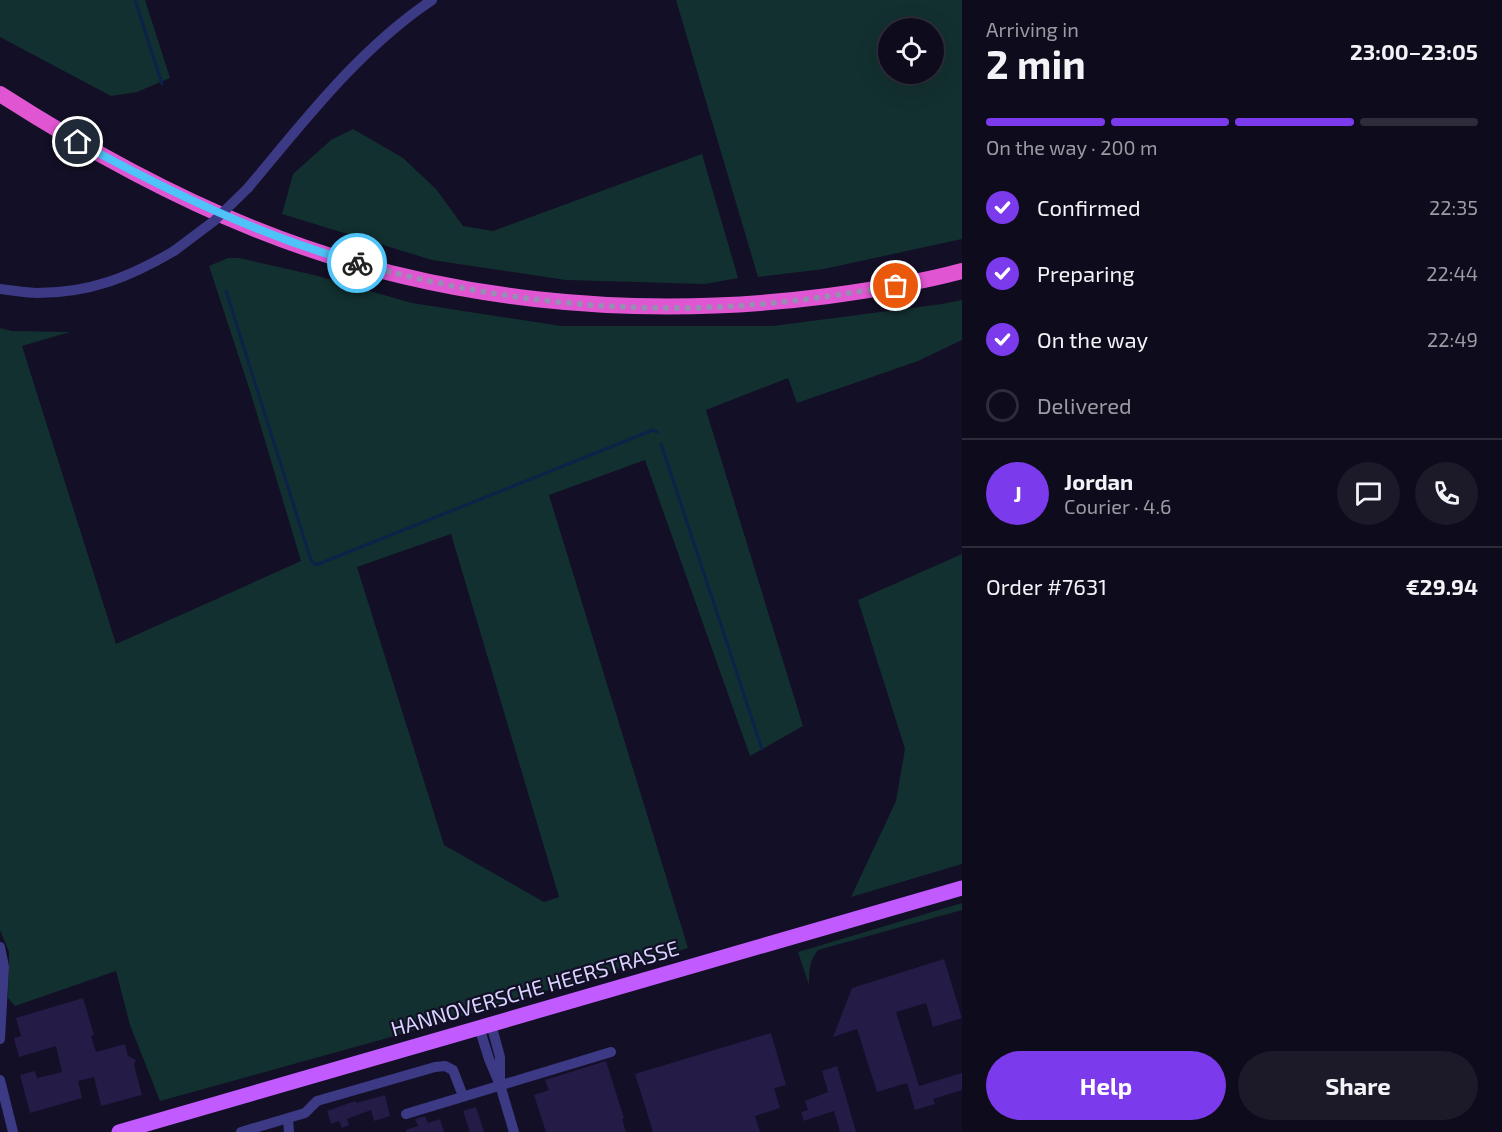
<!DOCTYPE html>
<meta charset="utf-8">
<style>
body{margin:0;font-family:"Exo 2",sans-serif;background:#1c1929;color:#f1f3f6;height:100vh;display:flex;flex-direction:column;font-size:22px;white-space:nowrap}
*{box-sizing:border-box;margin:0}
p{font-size:20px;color:#9b9ba3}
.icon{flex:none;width:33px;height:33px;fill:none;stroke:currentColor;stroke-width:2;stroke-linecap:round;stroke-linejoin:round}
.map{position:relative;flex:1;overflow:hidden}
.drawer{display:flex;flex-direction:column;background:#0e0b1c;width:540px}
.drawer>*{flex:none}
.controls{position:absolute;left:878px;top:18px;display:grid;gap:12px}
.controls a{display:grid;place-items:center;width:66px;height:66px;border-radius:50%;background:#0e0b1c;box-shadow:0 6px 24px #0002,0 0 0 2px #2e2b3b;font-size:30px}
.pin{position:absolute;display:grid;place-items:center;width:51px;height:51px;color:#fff;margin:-26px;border:3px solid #fff;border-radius:50%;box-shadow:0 2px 6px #0007}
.courier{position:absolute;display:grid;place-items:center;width:60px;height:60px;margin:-30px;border:4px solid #4fc3f7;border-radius:50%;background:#fff;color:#222;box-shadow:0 2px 8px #0007}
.head em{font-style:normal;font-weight:700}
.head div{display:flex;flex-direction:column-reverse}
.head{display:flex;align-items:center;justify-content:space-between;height:102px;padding:0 24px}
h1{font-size:39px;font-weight:700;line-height:45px}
.bar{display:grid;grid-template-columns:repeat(4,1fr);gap:9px 6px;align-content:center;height:72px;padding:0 24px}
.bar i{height:8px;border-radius:4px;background:#2e2b3b}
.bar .on{background:#7c3aed}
.bar p{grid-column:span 4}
.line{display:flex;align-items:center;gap:15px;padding:0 24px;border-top:2px solid #2e2b3b}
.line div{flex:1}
.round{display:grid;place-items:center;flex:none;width:63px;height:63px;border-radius:32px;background:#1c1929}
ol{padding:0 24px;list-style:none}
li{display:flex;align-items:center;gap:18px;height:66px}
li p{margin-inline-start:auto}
li .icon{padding:6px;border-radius:50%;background:#7c3aed;color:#fff;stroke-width:4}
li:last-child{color:#9b9ba3}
li i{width:33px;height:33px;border:3px solid #2e2b3b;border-radius:50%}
.cta{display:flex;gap:12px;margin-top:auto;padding:12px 24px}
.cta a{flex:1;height:69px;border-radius:36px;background:#7c3aed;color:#fff;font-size:24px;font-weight:700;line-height:69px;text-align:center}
.cta a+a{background:#1c1929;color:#f1f3f6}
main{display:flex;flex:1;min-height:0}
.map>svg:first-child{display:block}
</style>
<main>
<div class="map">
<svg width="962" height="1132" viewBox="0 0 962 1132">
<rect width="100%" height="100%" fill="#130f26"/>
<path fill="#12302f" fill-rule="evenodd" d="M0,0H145L170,78L137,92L111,96L0,37Z
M676,0H962V239L824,269L758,277ZM888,28H933V74H888Z
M353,129L403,158L436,189L463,226L493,231L702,154L738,278L705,284L566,280L432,260L282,214L293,174L331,140Z
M228,258H239L314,275L412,303L561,326H773L942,304L962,300V340L918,361L797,403L788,378L706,410L803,726L750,756L645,460L549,495L688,948L402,1034L160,1101L130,1025L116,971L15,1006L8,998L9,952L0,930V328L12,331L70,332L22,346L116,644L301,561L251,394L209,266ZM451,534L559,897L544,902L444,845L357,567Z
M962,554V864L851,897L896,801L905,749L858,600Z
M962,903V910L818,950C809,961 809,972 809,985L798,952Z"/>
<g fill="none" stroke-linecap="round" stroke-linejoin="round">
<path stroke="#0c2248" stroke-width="3" d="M135,0L162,84
M226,291L311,560L316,565L653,430L657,432
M661,444L762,749"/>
</g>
<path fill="#241b47" d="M944,959L962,1018L933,1027L926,1003L896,1012L919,1086L962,1073V1090L933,1099L935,1104L915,1110L907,1083L877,1092L857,1029L833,1037L852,988Z
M83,998L94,1035L91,1036L96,1052L125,1044L128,1056L136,1060L134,1065L142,1095L101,1106L94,1077L78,1081L82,1098L30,1113L20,1075L35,1071L37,1078L62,1072L56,1046L19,1057L14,1038L21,1036L16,1018Z
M771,1033L786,1085L774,1088L780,1108L755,1116L760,1132H653L635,1074Z
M606,1061L624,1118L622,1119L626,1132H546L534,1095L549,1090L545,1080Z
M837,1066L856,1132H840L834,1111L804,1121L801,1112L808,1110L805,1101L828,1092L822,1071Z
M385,1095L390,1116L374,1121L371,1110L347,1119L349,1125L342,1128L339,1121L331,1124L327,1111L355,1101L356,1103Z
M476,1107L484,1132H470L463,1111Z
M425,1116L428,1123L440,1119L444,1132H406V1130L418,1126L415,1119Z"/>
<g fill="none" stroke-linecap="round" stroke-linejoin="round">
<path stroke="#3d3a85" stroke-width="10" d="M248,188C304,121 359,49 432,0
M0,289C12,290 25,293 37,293C90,293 130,277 174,251
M0,947L4,967L0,1039
M491,1024L500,1057V1079
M479,1027L489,1059L500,1085L514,1132
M0,1080L13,1132
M406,1114L611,1052
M288,1119L289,1132
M241,1132L305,1113L317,1101L435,1067L445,1066L453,1070L463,1096"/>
<path stroke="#c25bff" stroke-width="15" d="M119,1132L962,888"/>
<path stroke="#e055d1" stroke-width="16" d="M0,94C81,146 165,193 255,229C436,302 635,321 828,296C873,290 918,283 962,271"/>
<path stroke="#3d3a85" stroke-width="10" d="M174,251L214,221L248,188"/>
</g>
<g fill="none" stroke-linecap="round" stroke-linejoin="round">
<path stroke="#948fb3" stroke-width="6" stroke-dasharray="0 10.8" d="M357,263C491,301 634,317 773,303C814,299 855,292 896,286"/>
<path stroke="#4fc3f7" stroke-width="8" d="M78,142C168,191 258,235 357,263"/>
</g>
<g text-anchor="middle" stroke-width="4.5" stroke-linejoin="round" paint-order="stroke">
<g font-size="21" fill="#d9d4ff" stroke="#130f26">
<text transform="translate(535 989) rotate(-16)" y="7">HANNOVERSCHE HEERSTRASSE</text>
</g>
</g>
</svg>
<div class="controls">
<a><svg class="icon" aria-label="locate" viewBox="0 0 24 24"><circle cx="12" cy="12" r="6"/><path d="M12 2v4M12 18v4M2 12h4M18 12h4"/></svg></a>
</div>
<div class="pin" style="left:896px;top:286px;background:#ea580c"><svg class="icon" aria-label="bag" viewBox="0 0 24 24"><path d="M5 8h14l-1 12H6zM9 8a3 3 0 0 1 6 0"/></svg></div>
<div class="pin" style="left:78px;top:142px;background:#1f2937"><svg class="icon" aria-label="home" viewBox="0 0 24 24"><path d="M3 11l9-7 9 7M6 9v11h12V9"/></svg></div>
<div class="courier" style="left:357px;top:263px"><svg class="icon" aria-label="bike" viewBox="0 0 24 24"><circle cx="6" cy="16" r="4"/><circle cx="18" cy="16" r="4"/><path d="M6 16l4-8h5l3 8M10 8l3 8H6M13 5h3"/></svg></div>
</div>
<section class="drawer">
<div class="head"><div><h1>2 min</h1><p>Arriving in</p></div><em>23:00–23:05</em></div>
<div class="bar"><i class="on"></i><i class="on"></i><i class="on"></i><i></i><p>On the way · 200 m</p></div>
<ol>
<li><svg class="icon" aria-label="check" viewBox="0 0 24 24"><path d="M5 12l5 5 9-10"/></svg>Confirmed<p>22:35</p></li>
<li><svg class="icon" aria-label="check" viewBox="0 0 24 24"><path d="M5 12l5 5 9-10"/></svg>Preparing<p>22:44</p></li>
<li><svg class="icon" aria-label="check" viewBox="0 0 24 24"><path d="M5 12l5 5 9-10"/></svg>On the way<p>22:49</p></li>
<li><i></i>Delivered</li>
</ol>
<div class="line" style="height:108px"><b class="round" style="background:#7c3aed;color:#fff">J</b><div><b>Jordan</b><p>Courier · 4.6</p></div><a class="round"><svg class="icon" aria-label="chat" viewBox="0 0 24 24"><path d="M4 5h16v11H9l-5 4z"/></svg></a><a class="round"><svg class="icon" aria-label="phone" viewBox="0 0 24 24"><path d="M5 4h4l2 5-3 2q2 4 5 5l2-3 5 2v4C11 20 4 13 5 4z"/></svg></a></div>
<div class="line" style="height:78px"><div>Order #7631</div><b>€29.94</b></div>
<div class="cta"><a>Help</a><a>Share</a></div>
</section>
</main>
